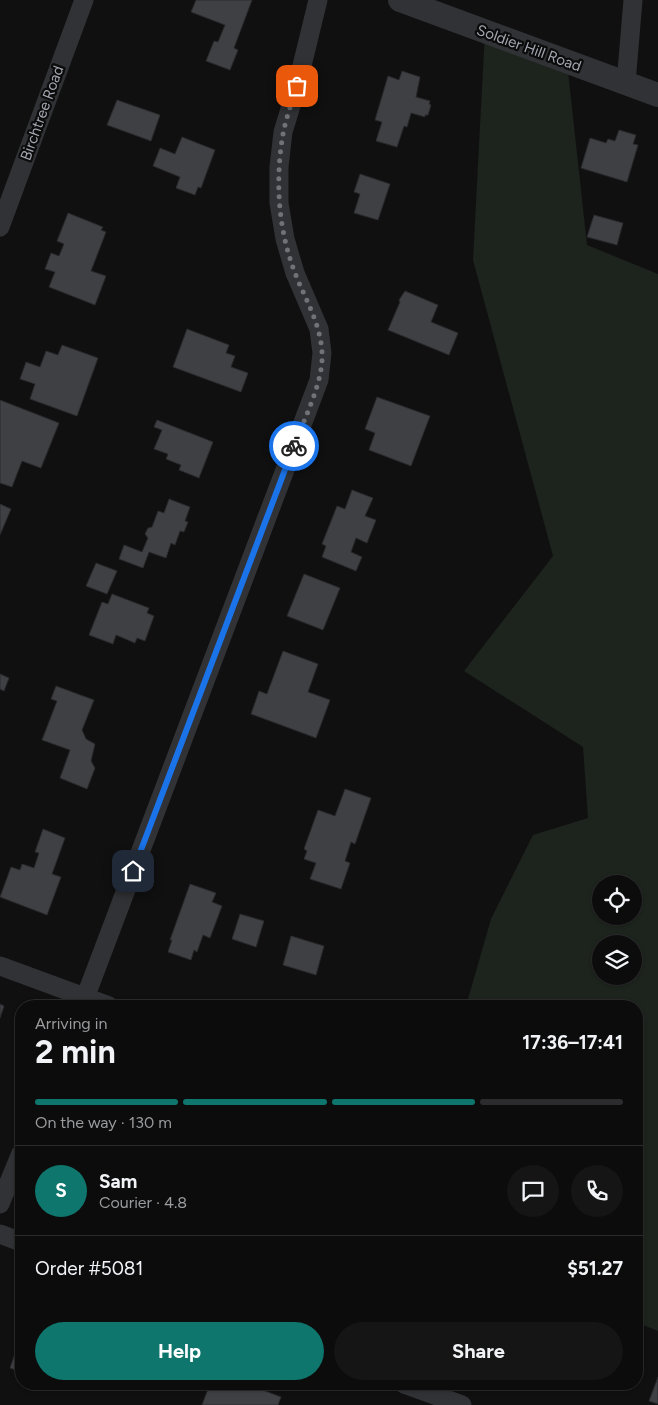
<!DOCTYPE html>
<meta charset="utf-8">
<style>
body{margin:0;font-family:Figtree,sans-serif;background:#151516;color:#f1f3f6;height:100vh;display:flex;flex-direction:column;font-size:19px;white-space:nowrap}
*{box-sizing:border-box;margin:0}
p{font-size:16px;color:#9a9b9d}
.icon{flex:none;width:28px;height:28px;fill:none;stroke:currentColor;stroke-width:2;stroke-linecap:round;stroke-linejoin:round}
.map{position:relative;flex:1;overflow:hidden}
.sheet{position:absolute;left:15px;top:1000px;width:628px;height:390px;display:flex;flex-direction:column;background:#0c0c0d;border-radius:20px;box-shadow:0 1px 4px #0004,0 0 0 1px #2c2c2e}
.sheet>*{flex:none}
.buttons{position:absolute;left:592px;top:875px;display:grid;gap:10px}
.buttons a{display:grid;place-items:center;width:50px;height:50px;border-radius:50%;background:#0c0c0d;box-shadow:0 1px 4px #0004,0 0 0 1px #2c2c2e;font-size:25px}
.pin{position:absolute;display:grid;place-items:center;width:42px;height:42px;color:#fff;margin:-21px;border-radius:10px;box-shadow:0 2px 8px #0006}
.courier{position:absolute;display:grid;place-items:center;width:50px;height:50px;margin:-25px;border:4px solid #1a73e8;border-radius:50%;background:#fff;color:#222;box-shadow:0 1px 6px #0007}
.overview em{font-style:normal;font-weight:700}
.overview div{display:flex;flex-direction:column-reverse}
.overview{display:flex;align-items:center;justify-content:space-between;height:85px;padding:0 20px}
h1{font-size:32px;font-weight:700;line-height:38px}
.bar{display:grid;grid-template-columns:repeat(4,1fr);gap:8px 5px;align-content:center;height:60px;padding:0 20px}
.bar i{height:6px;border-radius:4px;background:#2c2c2e}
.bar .current{background:#0f766e}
.bar p{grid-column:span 4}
.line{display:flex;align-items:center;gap:12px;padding:0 20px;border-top:1px solid #2c2c2e}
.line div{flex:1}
.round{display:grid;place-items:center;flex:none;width:52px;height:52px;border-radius:26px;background:#151516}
.primary-button{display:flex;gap:10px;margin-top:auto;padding:10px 20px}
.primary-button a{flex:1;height:58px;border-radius:30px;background:#0f766e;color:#fff;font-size:20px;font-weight:700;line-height:58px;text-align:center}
.primary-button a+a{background:#151516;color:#f1f3f6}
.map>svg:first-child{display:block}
</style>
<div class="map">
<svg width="658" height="1405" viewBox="0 0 658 1405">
<rect width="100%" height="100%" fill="#101011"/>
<path fill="#1d231d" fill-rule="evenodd" d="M485,31L567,62L587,245L658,274V1331L636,1322V1006H466L491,919L533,835L588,818L583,747L464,671L553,556L473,260ZM601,884H634V916H601ZM601,944H634V976H601Z"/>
<path fill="#3f4044" stroke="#2a2a2d" d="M196,0H252L234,48L238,50L230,70L206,61L214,41L218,42L225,25L191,12Z
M402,71L420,77L416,97L430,101L429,104L431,105L428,115H425V117L411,113L407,127L404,126L397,147L376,141L382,122L375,120L388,76L399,80Z
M117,100L160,115L151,141L107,125Z
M619,130L636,135L633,144L638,145L627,182L581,168L590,138L606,143L608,139L615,141Z
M182,137L215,150L201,188L198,187L195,195L176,188L180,177L153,166L160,148L175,154Z
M360,174L390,184L378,220L354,213L360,194L354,192Z
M68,213L103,227L101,230L106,232L91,271L106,276L95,305L49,287L55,272L45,269L51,253L59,256L64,244L57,241Z
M594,215L623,223L617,245L587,237Z
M405,291L438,305L431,322L458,333L449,355L388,330L400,302L399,300Z
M187,329L229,345L226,353L235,356L231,367L248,373L241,392L173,367Z
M62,345L98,358L77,416L30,399L35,384L20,379L26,362L40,367L46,351L58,355Z
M377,397L430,416L411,466L369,450L375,433L365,429Z
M0,400L59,423L41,468L22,461L12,487L0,483Z
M157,420L213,442L199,478L179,470L181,465L166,459L168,454L154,449L162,430L154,427Z
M352,490L373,498L365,516L376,520L367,543L356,538L351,552L362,557L356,571L322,557L326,546L322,544L337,506L345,509Z
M169,499L190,507L185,521L188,522L184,532L180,531L175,545L171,543L166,558L149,552L143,568L119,559L124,545L142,552L148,538L145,534L148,528L152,527L158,511L164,513Z
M0,504L11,509L0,535Z
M96,563L117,571L107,594L86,586Z
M304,574L340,588L323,630L287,616Z
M112,594L149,608L147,613L154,616L145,641L137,638L135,643L116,635L113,644L89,635L102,602L108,604Z
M283,651L318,664L308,692L330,700L316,738L251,714L259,691L267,694Z
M0,674L9,678L4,691L0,689Z
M56,686L94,700L82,730L86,739L95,744L91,761L95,768L87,789L60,778L70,750L42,740L57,701L51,699Z
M345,789L371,798L355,844L351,842L345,861L350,863L341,889L310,879L316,863L304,859L307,851L304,849L318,810L335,816Z
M43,829L65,838L52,874L61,877L47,915L0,897L11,867L20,870L22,864L34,868L39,853L35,852Z
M190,884L216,893L212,902L222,906L210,938L203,935L197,952L194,950L191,960L168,952L172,940H170Z
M240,914L264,921L256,947L232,939Z
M291,936L324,946L316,975L283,965Z
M0,1004L4,1006L0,1018Z
M21,1327V1372L10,1368L17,1348L14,1347Z
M658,1377V1404L649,1401Z
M147,1384H165L163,1389Z
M210,1384H247L281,1397L278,1405H202Z"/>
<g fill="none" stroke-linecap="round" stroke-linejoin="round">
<path stroke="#313235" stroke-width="19" d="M626,83L633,0
M0,227L84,0
M0,966L109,1006
M82,1006L319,380L322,353L319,329L295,273L285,239L279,203V167L283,132L297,86L318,0
M0,1204L21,1153
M0,1234L21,1242
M404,1384L462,1405"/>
<path stroke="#313235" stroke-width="24" d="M400,0L658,95"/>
</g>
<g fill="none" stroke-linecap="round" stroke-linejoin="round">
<path stroke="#707278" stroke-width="5" stroke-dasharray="0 9" d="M294,446C304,419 324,381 322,352C320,322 305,299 295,273C278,229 275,180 283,134C286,118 292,102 297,86"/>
<path stroke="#1a73e8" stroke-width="6" d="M133,871L294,446"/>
</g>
<g text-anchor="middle" stroke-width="4.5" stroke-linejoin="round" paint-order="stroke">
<g font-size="15" fill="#a3a7b0" stroke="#0b0b0c">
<text transform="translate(529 48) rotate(20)" y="5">Soldier Hill Road</text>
<text transform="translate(42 113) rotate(-70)" y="5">Birchtree Road</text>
</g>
</g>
</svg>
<div class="buttons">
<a><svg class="icon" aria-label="locate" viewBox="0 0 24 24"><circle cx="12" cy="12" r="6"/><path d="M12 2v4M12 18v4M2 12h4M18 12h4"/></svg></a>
<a><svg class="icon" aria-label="layers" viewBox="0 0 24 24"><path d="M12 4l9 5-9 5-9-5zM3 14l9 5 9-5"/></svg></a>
</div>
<div class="pin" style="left:297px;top:86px;background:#ea580c"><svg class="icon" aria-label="bag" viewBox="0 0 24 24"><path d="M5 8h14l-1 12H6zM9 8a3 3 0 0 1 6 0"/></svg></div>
<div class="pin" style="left:133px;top:871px;background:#1f2937"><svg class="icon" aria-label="home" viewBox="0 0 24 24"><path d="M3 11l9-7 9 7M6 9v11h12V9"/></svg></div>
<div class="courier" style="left:294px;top:446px"><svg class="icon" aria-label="bike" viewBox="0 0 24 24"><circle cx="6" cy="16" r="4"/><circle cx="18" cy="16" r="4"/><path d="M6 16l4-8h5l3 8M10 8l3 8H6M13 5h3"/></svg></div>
<section class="sheet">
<div class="overview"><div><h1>2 min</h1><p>Arriving in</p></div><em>17:36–17:41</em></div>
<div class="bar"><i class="current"></i><i class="current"></i><i class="current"></i><i></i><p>On the way · 130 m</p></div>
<div class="line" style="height:90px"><b class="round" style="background:#0f766e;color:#fff">S</b><div><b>Sam</b><p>Courier · 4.8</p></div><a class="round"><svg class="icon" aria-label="chat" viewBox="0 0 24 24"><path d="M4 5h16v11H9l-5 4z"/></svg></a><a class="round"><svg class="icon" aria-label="phone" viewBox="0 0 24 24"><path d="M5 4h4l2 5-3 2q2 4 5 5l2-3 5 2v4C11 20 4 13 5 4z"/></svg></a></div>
<div class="line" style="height:65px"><div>Order #5081</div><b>$51.27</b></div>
<div class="primary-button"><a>Help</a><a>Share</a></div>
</section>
</div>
